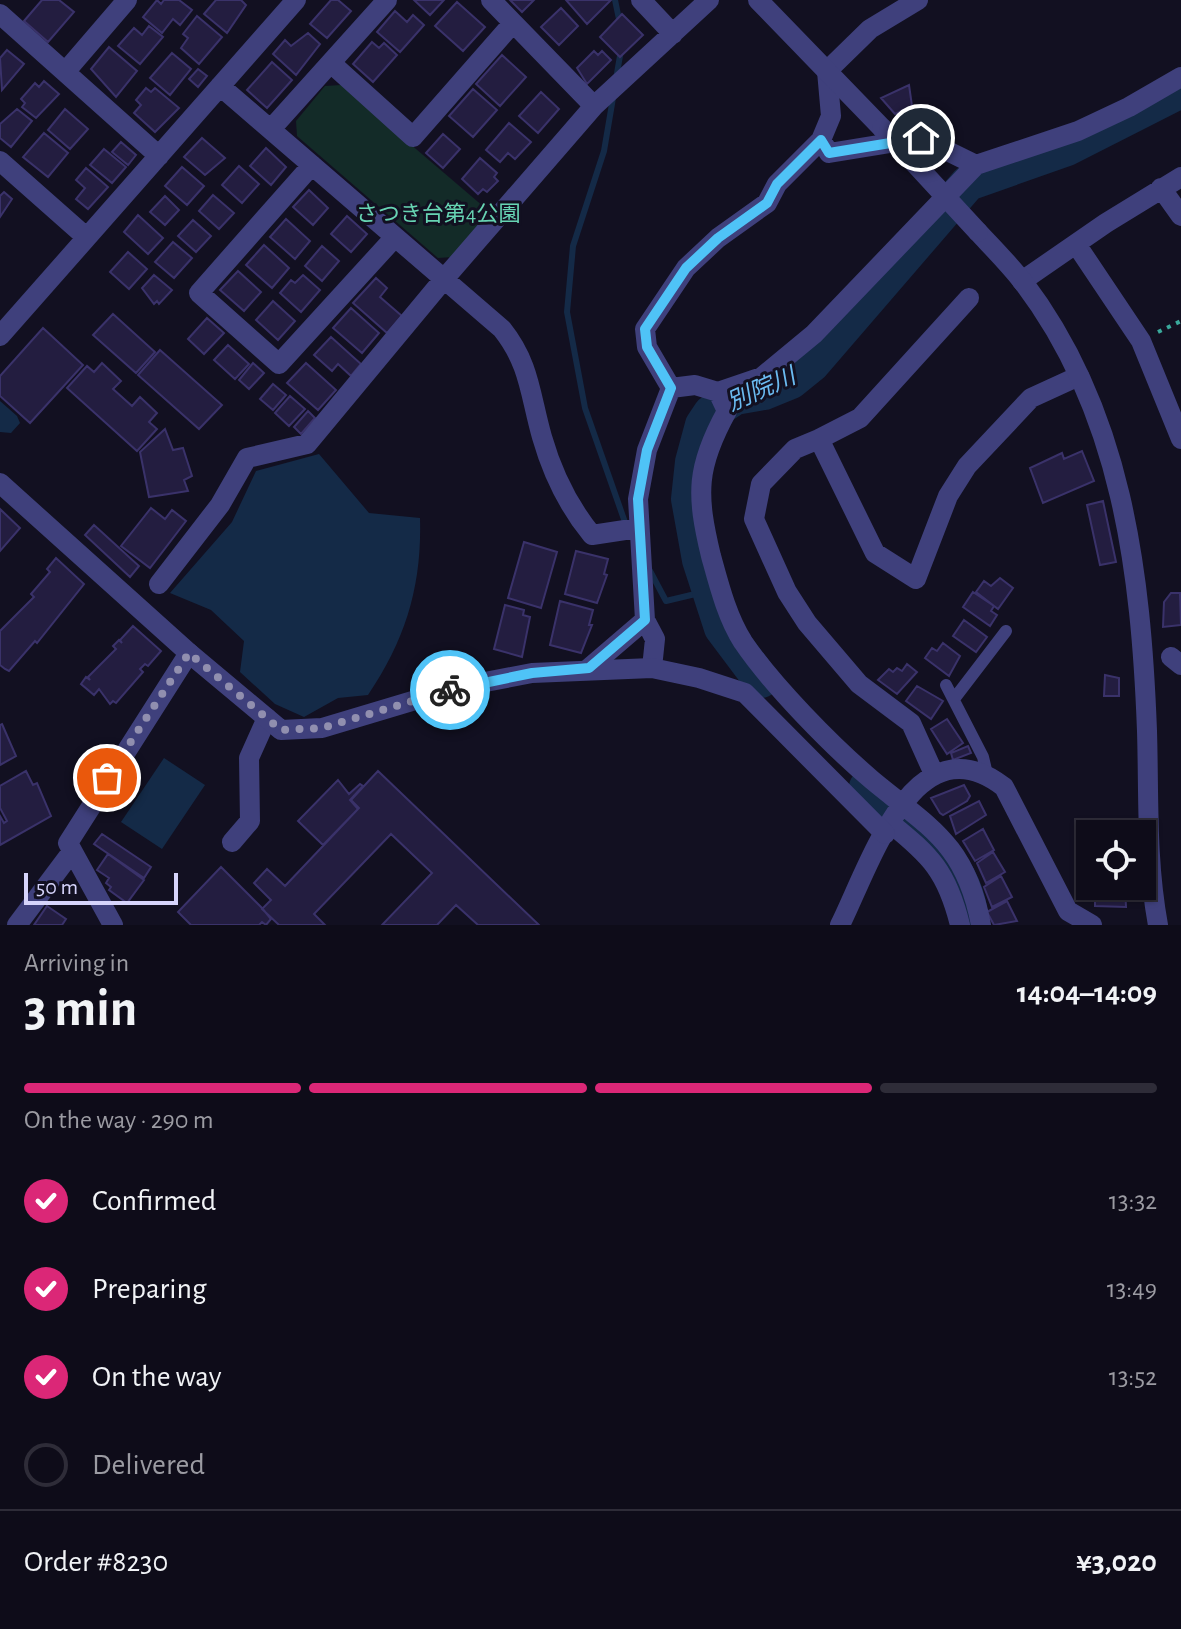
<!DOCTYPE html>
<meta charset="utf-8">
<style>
body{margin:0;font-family:"Alegreya Sans","Noto Sans JP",sans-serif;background:#1c1a26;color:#f1f3f6;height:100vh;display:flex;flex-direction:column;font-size:30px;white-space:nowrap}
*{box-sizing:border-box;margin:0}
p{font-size:26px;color:#9b9ba2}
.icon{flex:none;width:44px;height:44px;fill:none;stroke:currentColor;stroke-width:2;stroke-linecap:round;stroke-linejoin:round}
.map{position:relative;height:925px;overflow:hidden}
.sheet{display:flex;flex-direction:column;background:#0e0c19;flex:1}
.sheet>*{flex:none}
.controls{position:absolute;left:1076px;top:820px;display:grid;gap:16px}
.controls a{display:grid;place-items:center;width:80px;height:80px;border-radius:0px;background:#0e0c19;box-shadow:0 2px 6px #0004,0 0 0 2px #2e2c38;font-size:40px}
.scale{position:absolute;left:24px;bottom:20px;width:154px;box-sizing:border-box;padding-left:8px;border:4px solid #d6d4fb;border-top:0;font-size:22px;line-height:28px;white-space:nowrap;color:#d6d4fb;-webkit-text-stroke:6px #121021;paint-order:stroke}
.pin{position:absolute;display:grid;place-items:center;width:68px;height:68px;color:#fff;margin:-34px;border:4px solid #fff;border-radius:50%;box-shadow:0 2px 8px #0007}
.courier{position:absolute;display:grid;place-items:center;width:80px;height:80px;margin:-40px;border:6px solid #4fc3f7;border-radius:50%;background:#fff;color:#222;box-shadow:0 2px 10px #0007}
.head em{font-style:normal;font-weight:700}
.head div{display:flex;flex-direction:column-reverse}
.head{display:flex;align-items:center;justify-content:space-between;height:136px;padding:0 24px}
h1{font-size:52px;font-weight:700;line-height:60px}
.bar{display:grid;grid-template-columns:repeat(4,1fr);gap:12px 8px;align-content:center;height:96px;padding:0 24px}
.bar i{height:10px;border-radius:6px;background:#2e2c38}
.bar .selected{background:#db2777}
.bar p{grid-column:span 4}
.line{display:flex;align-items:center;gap:20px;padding:0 24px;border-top:2px solid #2e2c38}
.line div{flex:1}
ol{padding:0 24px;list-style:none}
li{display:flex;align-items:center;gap:24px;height:88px}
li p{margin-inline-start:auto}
li .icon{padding:8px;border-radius:50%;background:#db2777;color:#fff;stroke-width:4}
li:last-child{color:#9b9ba2}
li i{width:44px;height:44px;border:4px solid #2e2c38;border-radius:50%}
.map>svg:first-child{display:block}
</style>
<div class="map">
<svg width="1181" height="925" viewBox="0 0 1181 925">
<rect width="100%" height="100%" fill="#121021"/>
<path fill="#132b28" d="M341,85L491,213L453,257L438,258L297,136L296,121L325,86Z"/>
<path fill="#142a47" d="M0,401L17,416L20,423L11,433L0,432Z
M319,454L369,513L420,518C422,585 406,639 368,695L338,698L304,717L275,704L240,672L244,641L211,610L170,593L232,522L256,471Z
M164,758L205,785L162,849L121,822Z"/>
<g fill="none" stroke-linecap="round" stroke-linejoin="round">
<path stroke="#142a47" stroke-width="6" d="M615,0L620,24
M616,79L621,50
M613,98L604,151L573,246L567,312L585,408L627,528
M649,569L666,601L712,590"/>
<path stroke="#142a47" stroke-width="36" d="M761,680L722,628L700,560L689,499L693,462L703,425L711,413L735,397L764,392L791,381L812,364L968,183L1067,148L1181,90
M867,787C905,820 959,854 969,908"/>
</g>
<path fill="#231d40" stroke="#3a326a" stroke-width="2" d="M42,0H59L74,12L48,42L24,21Z
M157,0L161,4L164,0H179L192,10L180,25L173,19L162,33L143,17Z
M216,0H241L246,5L227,33L204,14Z
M331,0H338L351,11L327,38L310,24Z
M414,0H444L430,15Z
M510,0H534L522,12Z
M566,0H611L587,24Z
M457,2L485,27L463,51L435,26Z
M561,8L578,26L559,45L541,27Z
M395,11L407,22L413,15L424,25L400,52L377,32Z
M622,14L643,35L620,57L600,37Z
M197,16L222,37L199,64L181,48L188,38L183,34Z
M149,26L163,37L140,64L118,46L134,28L142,35Z
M308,33L320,44L296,75L273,54L285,40L291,46Z
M372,42L379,48L384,43L397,55L373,82L353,64Z
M109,47L137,71L116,97L91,69Z
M7,50L24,64L2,90L0,58Z
M594,51L598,55L602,51L611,60L587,84L577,68Z
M172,53L191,69L170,95L150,78Z
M502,55L526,77L500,106L476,84Z
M272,62L292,80L267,108L247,90Z
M198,69L207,76L198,87L189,79Z
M44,81L59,94L36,118L22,107L25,103L21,99L35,83L39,87Z
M909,85L912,106L895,114L881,98Z
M146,88L151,92L155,88L179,108L155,132L134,113L141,105L136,100Z
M473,89L497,110L473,137L449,116Z
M541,92L559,109L538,133L519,116Z
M17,109L32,121L11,147L0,138V124Z
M65,109L88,129L70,149L48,130Z
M509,123L531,142L515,159L508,153L500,162L486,150Z
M44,133L68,153L48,177L23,157Z
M443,134L460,149L443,168L426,153Z
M202,138L225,158L205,175L184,157Z
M121,142L136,155L128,165L112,152Z
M266,148L286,167L271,185L250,166Z
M104,149L126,167L112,183L90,165Z
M480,158L497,173L494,177L498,181L487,192L483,189L478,194L462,179Z
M239,166L259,184L242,203L222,185Z
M182,167L204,186L187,205L165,186Z
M86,168L108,187L88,209L76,199L85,188L76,180Z
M309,190L328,208L313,225L293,207Z
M4,192L12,199L0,217V196Z
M213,195L234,213L219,229L199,211Z
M165,196L179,210L165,225L150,212Z
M138,215L163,238L148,254L124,232Z
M347,216L367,234L351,252L331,234Z
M286,219L310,241L295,259L270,237Z
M193,220L211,236L196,252L178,236Z
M173,242L192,258L174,278L155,262Z
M264,245L289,268L272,288L246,265Z
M322,246L339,261L322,281L305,266Z
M128,252L147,269L129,289L110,272Z
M238,271L261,292L244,311L220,290Z
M154,275L172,290L159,304L157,301L154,304L142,288Z
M303,275L320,290L301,312L280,293L291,280L295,283Z
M376,278L387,288L380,297L402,316L387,333L353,303Z
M273,301L295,321L278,340L256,320Z
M351,308L379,333L362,353L333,328Z
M113,314L155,352L136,373L93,335Z
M207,318L224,333L204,354L188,339Z
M43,328L83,365L30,423L0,396V376Z
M331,337L361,364L351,376L338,364L332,371L314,355Z
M228,345L249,364L235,379L214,360Z
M160,350L222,405L199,429L138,375Z
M102,363L121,381L113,389L132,406L140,397L157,413L149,422L157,429L137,451L67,388L87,366L94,372Z
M253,363L264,373L249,389L239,380Z
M306,363L336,390L318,410L287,383Z
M273,384L286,395L273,410L260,399Z
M290,396L305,409L289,426L275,413Z
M308,411L315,418L301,434L294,427Z
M165,429L173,450L183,448L192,476L184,480L188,491L149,497L140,452Z
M1082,451L1094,481L1043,503L1030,468L1062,453L1064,459Z
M1103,501L1116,562L1100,565L1087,505Z
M151,508L165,519L172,510L186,521L150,568L121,546Z
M0,509L20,528L0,551Z
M94,525L139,566L130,577L85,535Z
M524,542L557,552L541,608L508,598Z
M576,551L608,559L604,574L607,575L597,603L565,594Z
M56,558L84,584L37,643L35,641L9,671L5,669L0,665V631L34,597L31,594L50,572L47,569Z
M1000,578L1013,588L998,609L976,592L984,581L991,586Z
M973,592L994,606L991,611L997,615L990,626L963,607Z
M1171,593H1180L1181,625L1163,627L1164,602Z
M560,601L593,610L589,625H592L581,653L550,645Z
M505,605L524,610L523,615L530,617L522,657L494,649Z
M964,620L987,637L976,652L953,636Z
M133,626L161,651L148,666L145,664L140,669L143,672L116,703L113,701L110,704L99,689L94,695L81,684L86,677L90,680L88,677L116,649L113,646L119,640L122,643L120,640Z
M943,643L960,656L949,676L925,658L932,648L937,651Z
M907,664L917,672L897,694L878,680L889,669L893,672L897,668L902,671Z
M1105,675L1119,678V696H1104Z
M917,686L943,701L931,719L906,701Z
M947,719L963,743L947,754L931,729Z
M2,724L16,756L0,765V725Z
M968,746L971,753L953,760L951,753Z
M26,771L33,785L37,783L51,816L0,845V816L4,823L7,821L0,808V786Z
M378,771L539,925H478L456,905L437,925H382L432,873L391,834L314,914L325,925H279L262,909L271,900L254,883L267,869L285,886L359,808L351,800Z
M338,780L349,794L360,784L363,786L350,800L358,809L323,845L298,821Z
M964,785L970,796L967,801L943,815L940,813L931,798Z
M979,801L986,815L956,834L950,816Z
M983,829L994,850L975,861L963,841Z
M102,834L151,867L144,878L94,844Z
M993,852L1005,872L986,883L977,863Z
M108,854L144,880L127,903L109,890L111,887L106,883L109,878L97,870Z
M221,867L262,908L271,919L266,925L262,922L259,925H191L178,912Z
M1001,876L1012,897L992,907L984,887Z
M1086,879H1090V886H1125L1126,907L1095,906V901H1084L1083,882Z
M1007,901L1017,921L994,925L987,912Z
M47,906L66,919L62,925H34Z"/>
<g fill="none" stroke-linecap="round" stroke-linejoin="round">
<path stroke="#3aa99c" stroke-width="4" stroke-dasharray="4 6" stroke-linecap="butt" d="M1158,332L1181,321"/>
<path stroke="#3f407c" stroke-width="12" d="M946,685L983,757L987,774
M954,699L1006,631"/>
<path stroke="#3f407c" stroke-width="20" d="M491,0L594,106
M641,0L673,34
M0,14L159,156
M332,64L413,137L513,23
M66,71L127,0
M220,86L502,329C530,364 530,395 542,437C552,472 569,507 592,535L638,528
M271,129L387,0
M821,140L829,153L921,138L976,165
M0,161L86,237
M312,165L199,293L279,364L395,237
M1161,188L1181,216
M1076,244L1141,341L1181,439
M1022,281L1106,223L1181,177
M969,298L860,418L819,439L875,553L916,579L948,496L967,466L1031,398L1079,376
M0,336L296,0
M671,388L695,385L718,392L762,377L814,334L976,165L1078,131L1129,107L1181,77
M671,388L647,347L645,329L686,268L718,238L767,203L777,184L821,140L831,116L827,71L870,29L918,0
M718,392L727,411C696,467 696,494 711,556C719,585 727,617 743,642C772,685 832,746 872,780C930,828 966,844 981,925
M819,439L795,449L761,484L754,519L787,592L807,623L859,684L911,723L934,774
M159,584L220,505L247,458L307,444L444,279L594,106L709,0
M1171,657L1181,665
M589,668L645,620
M652,668L655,639L645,620L638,499L647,450L671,388
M890,823C931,856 947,872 960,925
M232,842L250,821L249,758L267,718
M17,925L71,853
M113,925L68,843L189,653
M840,925C870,865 915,718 1004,787L1068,911L1092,925"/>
<path stroke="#3f407c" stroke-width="20" d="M758,0L882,128
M978,232C993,248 1009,264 1023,282C1122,412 1141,572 1147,731C1149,797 1146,860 1158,925
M0,483L189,653L281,730L322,728L459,687L532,673L652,668L699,678L745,693L885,834"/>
<path stroke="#3f407c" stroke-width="20" d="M882,128L978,232"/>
</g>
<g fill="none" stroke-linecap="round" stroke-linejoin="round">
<path stroke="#918faf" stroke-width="8" stroke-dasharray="0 14.4" d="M107,778L189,653L281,730L322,728L450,690"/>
<path stroke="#4fc3f7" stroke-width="10" d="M450,690L532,673L589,668L645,620L638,499L647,450L671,388L647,347L645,329L686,268L718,238L767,203L777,184L821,140L829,153L921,138"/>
</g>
<g text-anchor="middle" stroke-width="6" stroke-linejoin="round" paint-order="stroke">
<g font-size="22" fill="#67d4b3" stroke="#121021">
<text x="438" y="221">さつき台第4公園</text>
</g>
<g font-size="24" font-style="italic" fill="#6bbbf1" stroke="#121021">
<text transform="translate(761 389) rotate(-24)" y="8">別院川</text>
</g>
</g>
</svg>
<div class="controls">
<a><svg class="icon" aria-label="locate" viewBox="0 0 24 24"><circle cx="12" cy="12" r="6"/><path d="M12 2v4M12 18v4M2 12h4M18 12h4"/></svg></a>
</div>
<div class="scale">50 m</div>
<div class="pin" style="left:107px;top:778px;background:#ea580c"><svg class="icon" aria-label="bag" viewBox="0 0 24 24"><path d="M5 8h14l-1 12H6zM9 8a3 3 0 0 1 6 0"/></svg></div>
<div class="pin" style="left:921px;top:138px;background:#1f2937"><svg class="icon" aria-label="home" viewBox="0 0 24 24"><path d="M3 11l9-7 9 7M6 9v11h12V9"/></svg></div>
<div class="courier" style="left:450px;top:690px"><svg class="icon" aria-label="bike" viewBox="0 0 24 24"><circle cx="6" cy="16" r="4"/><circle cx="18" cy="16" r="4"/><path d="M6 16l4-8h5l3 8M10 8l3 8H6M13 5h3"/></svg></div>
</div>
<section class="sheet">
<div class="head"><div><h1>3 min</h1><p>Arriving in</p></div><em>14:04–14:09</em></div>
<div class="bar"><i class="selected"></i><i class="selected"></i><i class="selected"></i><i></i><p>On the way · 290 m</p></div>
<ol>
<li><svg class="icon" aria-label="check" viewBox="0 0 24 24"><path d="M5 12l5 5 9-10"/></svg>Confirmed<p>13:32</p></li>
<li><svg class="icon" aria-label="check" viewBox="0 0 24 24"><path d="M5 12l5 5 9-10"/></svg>Preparing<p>13:49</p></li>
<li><svg class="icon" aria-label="check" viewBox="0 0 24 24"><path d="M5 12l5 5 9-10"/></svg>On the way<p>13:52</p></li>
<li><i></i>Delivered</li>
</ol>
<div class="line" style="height:104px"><div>Order #8230</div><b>¥3,020</b></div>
</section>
